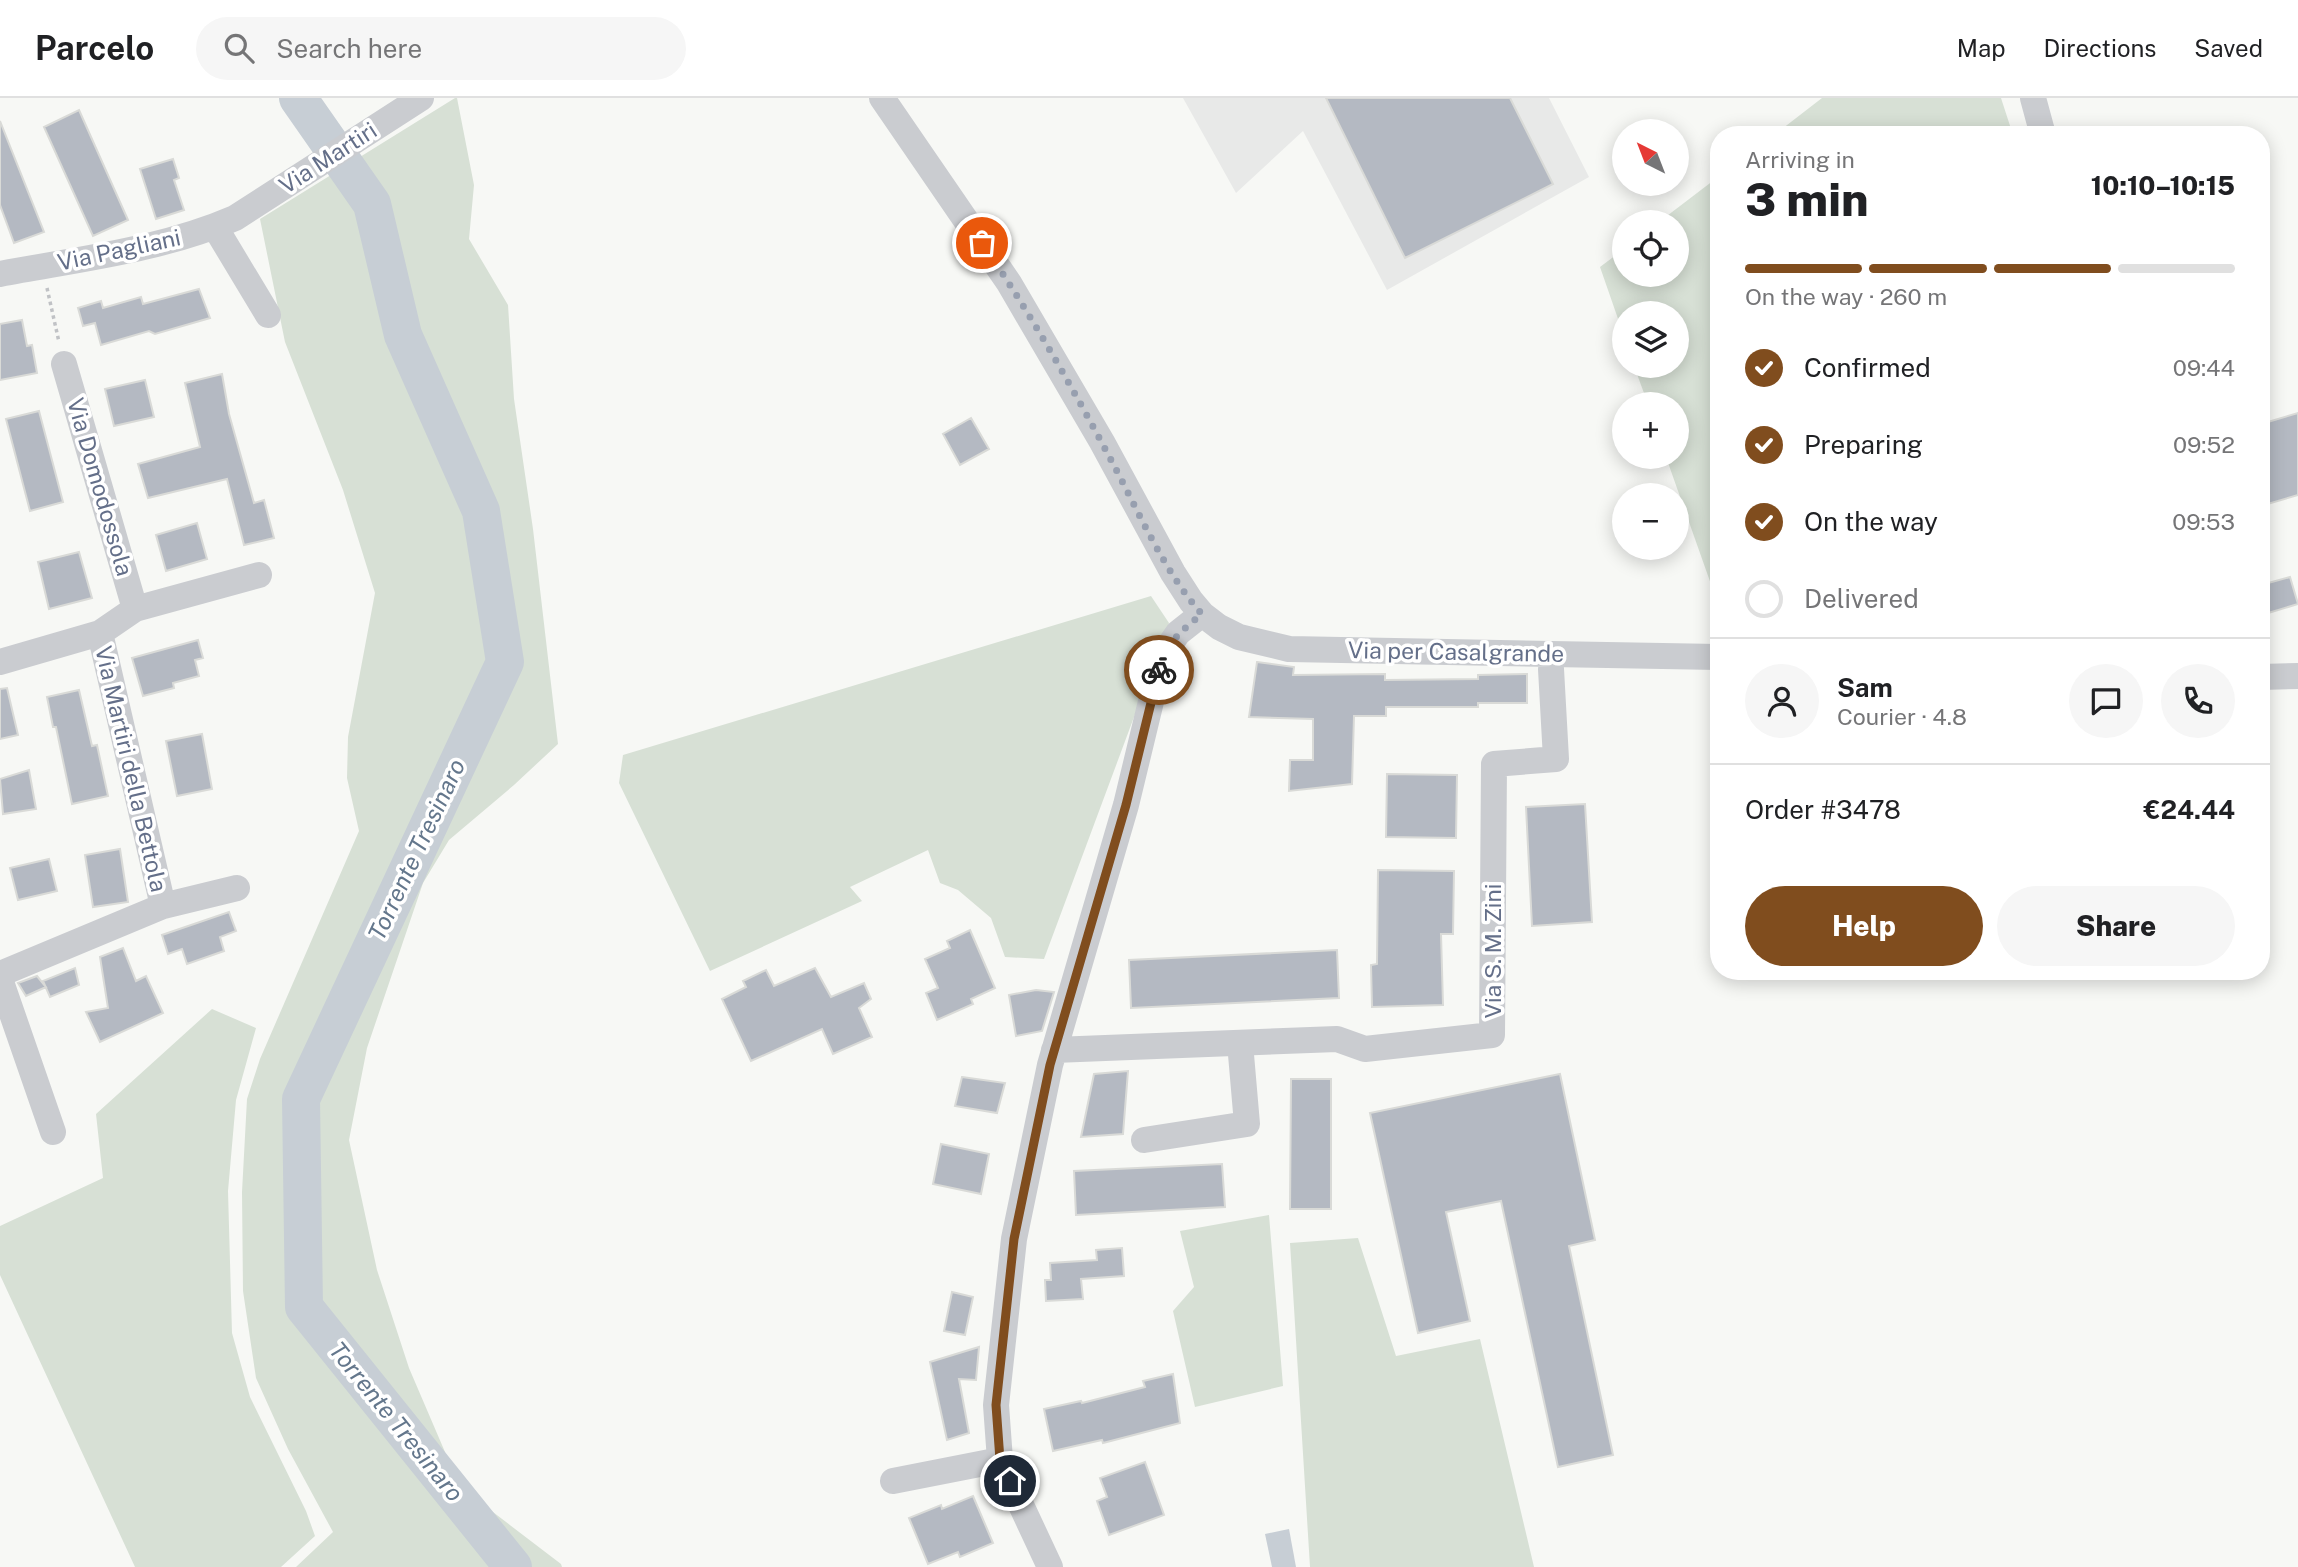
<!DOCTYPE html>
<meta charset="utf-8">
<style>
body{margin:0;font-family:"Public Sans",sans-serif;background:#f6f6f6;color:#202124;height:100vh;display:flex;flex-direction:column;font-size:26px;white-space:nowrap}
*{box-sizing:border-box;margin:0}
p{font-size:23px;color:#757577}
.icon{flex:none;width:38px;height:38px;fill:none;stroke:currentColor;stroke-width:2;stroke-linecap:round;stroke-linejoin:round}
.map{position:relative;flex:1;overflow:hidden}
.sheet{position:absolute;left:1710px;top:28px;width:560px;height:854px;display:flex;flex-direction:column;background:#fff;border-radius:28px;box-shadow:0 4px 18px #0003}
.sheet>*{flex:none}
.needle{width:46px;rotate:318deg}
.buttons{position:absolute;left:1612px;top:21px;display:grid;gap:14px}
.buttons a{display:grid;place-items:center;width:77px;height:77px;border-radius:50%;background:#fff;box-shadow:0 4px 18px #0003;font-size:35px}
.pin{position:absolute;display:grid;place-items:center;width:60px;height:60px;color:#fff;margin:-30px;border:4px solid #fff;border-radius:50%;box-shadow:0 2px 7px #0007}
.courier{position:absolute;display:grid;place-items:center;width:70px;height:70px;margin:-35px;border:5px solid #804d1e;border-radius:50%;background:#fff;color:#222;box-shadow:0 2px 9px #0007}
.summary em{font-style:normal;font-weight:800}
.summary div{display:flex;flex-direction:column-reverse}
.summary{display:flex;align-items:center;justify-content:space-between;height:119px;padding:0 35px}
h1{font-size:46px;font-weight:800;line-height:52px}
.bar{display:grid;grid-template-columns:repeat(4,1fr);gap:10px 7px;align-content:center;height:84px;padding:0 35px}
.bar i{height:9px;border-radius:5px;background:#e0e0e0}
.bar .active{background:#804d1e}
.bar p{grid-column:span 4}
.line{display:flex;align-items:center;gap:18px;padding:0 35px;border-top:2px solid #e0e0e0}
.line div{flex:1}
.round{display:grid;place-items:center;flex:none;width:74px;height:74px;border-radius:37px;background:#f6f6f6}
ol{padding:0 35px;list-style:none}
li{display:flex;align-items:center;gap:21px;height:77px}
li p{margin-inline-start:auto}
li .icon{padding:7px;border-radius:50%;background:#804d1e;color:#fff;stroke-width:4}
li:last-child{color:#757577}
li i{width:38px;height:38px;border:4px solid #e0e0e0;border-radius:50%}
.button{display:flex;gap:14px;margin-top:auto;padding:14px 35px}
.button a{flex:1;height:80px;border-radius:42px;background:#804d1e;color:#fff;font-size:28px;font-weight:800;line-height:80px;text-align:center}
.button a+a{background:#f6f6f6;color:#202124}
header{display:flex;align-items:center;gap:42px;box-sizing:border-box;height:98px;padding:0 35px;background:#fff;border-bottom:2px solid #e0e0e0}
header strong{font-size:33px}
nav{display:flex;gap:38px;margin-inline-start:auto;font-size:24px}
.search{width:490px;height:63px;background:#f6f6f6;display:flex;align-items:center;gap:18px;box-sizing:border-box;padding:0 24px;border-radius:38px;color:#757577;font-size:26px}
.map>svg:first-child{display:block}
</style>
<header>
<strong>Parcelo</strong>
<div class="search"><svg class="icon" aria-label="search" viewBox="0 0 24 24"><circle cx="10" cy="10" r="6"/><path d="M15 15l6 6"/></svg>Search here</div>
<nav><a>Map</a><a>Directions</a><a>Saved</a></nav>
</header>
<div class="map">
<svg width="2298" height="1469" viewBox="0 0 2298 1469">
<rect width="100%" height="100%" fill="#f7f8f5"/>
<path fill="#e8e9e8" d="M1183,0H1549L1589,79L1387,192L1303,33L1236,95Z"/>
<path fill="#d7e0d5" d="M455,0H457L474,87L469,141L508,207L514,301L533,431L558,646L514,687L449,742L423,785L367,950L349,1042L377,1172L409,1270L460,1389L561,1466L562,1469H296L333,1434L288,1351L256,1280L243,1193L242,1094L247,1001L260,961L359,733L347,680L348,639L375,495L343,392L285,244L260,121Z
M1822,0H2001L2013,37H1774Z
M1718,79V506L1666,359H1676V306H1648L1634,268H1676V215H1624V238L1600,169L1624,151V177H1676V124H1659Z
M1151,498L1169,525L1044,861L1005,859L991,820L958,792L940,785L928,752L850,789L862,803L710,873L619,685L623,657Z
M212,911L256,930L236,1002L228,1093L232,1235L250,1299L306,1413L315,1438L281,1469H135L0,1177V1128L103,1080L96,1016Z
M1269,1117L1283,1288L1195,1309L1173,1213L1194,1189L1180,1133Z
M1358,1140L1396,1258L1480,1241L1534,1469H1310L1290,1145Z"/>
<path fill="#c7ced5" d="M1289,1431L1296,1469H1272L1265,1436Z"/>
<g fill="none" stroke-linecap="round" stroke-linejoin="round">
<path stroke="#c7ced5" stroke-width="38" d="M298,0L372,106L403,237L481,413L505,564L301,1001L304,1209L513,1469"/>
</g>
<path fill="#b4b9c2" stroke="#d9dad7" stroke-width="2" d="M1326,0H1510L1553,86L1405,160Z
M79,12L128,122L93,138L44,29Z
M0,23L44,134L14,145L0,107Z
M173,61L179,80L174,82L184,112L156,121L140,71Z
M199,191L210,220L155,236L149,233L101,247L95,225L83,228L78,210L101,203L103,210L141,199L143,206Z
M22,222L27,248L32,247L37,275L0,282V226Z
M222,276L229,316L254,405L264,402L274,440L244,447L227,381L148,400L138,366L200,349L185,285Z
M145,282L154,319L114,328L105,291Z
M39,313L63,404L30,413L6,321Z
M2298,315V397L2261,408V326Z
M971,320L989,351L960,367L943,336Z
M197,425L207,461L166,473L156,437Z
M79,454L92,500L49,511L38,464Z
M2290,479L2298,506L2265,516L2261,502V487Z
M198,542L203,560L195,562L199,578L173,585L174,590L143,598L132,560Z
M1257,564L1294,569L1293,577L1385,576V582L1478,581V577L1527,576V605H1478V609H1386V618H1354L1352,686L1289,693L1290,662H1313V621L1249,619Z
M7,590L18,637L0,641V591Z
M79,592L92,648L97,647L108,698L72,706L56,629H53L47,599Z
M202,636L212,691L177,698L166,643Z
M29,672L36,711L3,716L0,681Z
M1387,676L1457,677L1456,740L1386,739Z
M1585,706L1592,824L1532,828L1526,709Z
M120,751L128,804L93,809L85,757Z
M49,761L57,793L18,802L10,770Z
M1378,772L1454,773L1453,836H1441L1443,907L1372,909L1371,867L1377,866Z
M229,814L236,833L220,839L224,853L187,866L182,851L168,856L162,837Z
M970,832L995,890L971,901L973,906L937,922L926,895L938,890L925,861L950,850L947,843Z
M123,850L136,883L146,878L163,915L100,944L86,914L108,910L100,859Z
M1337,852L1339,900L1131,910L1129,862Z
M75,870L79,887L50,899L43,883Z
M815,870L831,899L864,885L871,901L859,910L872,939L833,956L822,931L751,963L722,901L746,889L743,883L766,872L774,888Z
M37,878L46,889L26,898L18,885Z
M1036,892L1054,894L1042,933L1016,938L1009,897Z
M1128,973L1123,1036L1081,1039L1094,976Z
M1560,976L1595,1142L1569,1148L1613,1357L1558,1369L1501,1103L1446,1114L1470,1223L1418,1235L1370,1015Z
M962,979L1005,985L997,1015L955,1008Z
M1291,981H1331V1111H1290Z
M941,1046L989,1056L981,1096L933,1086Z
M1222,1066L1225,1109L1076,1117L1074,1073Z
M1122,1150L1124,1178L1081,1181L1083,1201L1046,1203L1045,1182H1051L1050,1165L1097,1162L1096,1152Z
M952,1194L973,1199L965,1237L944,1233Z
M979,1249L976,1282L959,1281L969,1335L947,1342L930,1264Z
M1173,1276L1180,1325L1103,1345L1102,1342L1053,1353L1044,1311L1081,1303L1082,1305L1145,1289L1143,1283Z
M1145,1364L1164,1417L1109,1437L1097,1403L1107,1399L1100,1380Z
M973,1398L993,1445L960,1459L958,1454L928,1466L909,1420L941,1407L942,1411Z"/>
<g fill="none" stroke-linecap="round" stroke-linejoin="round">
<path stroke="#c0c2c5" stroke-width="3.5" stroke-dasharray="3.5 3.5" stroke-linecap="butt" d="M47,190L59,244"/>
<path stroke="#caccd0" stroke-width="26" d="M882,0L1009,185L1102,344L1173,475L1191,503L1202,516L1219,529L1239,539L1289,551L1718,559
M2033,0L2043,37
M215,129L268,217
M0,176C79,161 161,152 235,120L421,0
M64,266L135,511
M100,535L163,808
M0,564L100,535L135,511L259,477
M2261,579L2298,578
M0,876L163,808L237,790
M0,881L53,1034
M1054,952L1337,941L1365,951L1492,937L1494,666L1556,661L1551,571
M1144,1042L1247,1026L1240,945
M893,1383L1000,1362
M1050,1469L1000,1362L996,1307L1014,1141L1050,967L1126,707L1162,558L1178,535L1202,516"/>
</g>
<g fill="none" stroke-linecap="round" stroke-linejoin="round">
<path stroke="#979faf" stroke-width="7" stroke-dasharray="0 12.6" d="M982,145C1029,213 1071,287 1110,360C1137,410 1164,474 1202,516C1182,532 1165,546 1159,572"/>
<path stroke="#804d1e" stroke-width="9" d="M1010,1383L1000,1362L996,1307L1014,1141L1050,967L1126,707L1159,572"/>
</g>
<g text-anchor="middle" stroke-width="7" stroke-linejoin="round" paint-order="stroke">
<g font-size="23" fill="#646f89" stroke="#fff">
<text transform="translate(328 60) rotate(-33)" y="8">Via Martiri</text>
<text transform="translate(119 152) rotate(-12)" y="8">Via Pagliani</text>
<text transform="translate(100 389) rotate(74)" y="8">Via Domodossola</text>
<text transform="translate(1456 554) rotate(1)" y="8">Via per Casalgrande</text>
<text transform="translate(131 671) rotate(77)" y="8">Via Martiri della Bettola</text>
<text transform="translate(1493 853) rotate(-90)" y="8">Via S. M. Zini</text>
</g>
<g font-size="24" font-style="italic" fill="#64778c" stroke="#fff">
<text transform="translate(417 752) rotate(-65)" y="8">Torrente Tresinaro</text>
<text transform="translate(396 1324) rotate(51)" y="8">Torrente Tresinaro</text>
</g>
</g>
</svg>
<div class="buttons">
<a><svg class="needle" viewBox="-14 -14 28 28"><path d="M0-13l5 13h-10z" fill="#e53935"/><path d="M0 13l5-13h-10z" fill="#757577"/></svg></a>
<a><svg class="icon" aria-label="locate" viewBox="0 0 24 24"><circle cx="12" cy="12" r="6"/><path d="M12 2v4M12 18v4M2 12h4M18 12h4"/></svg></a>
<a><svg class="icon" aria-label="layers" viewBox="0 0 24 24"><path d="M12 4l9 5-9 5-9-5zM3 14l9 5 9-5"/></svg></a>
<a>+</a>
<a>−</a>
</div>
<div class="pin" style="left:982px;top:145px;background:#ea580c"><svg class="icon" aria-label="bag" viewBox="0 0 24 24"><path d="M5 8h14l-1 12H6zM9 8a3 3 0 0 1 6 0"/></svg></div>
<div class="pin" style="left:1010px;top:1383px;background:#1f2937"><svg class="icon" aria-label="home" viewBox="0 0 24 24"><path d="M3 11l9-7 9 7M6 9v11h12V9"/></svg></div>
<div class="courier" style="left:1159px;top:572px"><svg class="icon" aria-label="bike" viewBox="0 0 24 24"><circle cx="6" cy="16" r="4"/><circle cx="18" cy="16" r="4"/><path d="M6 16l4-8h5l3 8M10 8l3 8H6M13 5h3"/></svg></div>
<section class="sheet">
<div class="summary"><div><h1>3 min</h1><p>Arriving in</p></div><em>10:10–10:15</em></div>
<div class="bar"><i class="active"></i><i class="active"></i><i class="active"></i><i></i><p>On the way · 260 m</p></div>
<ol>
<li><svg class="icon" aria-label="check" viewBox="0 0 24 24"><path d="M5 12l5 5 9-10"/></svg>Confirmed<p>09:44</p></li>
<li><svg class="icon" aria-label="check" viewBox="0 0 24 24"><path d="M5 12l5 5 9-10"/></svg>Preparing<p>09:52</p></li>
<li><svg class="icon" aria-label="check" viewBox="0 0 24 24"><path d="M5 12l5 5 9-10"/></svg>On the way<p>09:53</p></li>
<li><i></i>Delivered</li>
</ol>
<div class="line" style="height:126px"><a class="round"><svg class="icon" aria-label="person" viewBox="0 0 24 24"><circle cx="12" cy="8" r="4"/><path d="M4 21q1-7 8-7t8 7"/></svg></a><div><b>Sam</b><p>Courier · 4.8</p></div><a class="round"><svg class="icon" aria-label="chat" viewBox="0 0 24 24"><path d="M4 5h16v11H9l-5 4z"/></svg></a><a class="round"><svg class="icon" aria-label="phone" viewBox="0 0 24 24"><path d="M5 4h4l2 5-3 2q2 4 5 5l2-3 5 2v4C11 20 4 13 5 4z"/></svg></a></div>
<div class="line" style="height:91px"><div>Order #3478</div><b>€24.44</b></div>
<div class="button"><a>Help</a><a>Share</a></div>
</section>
</div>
